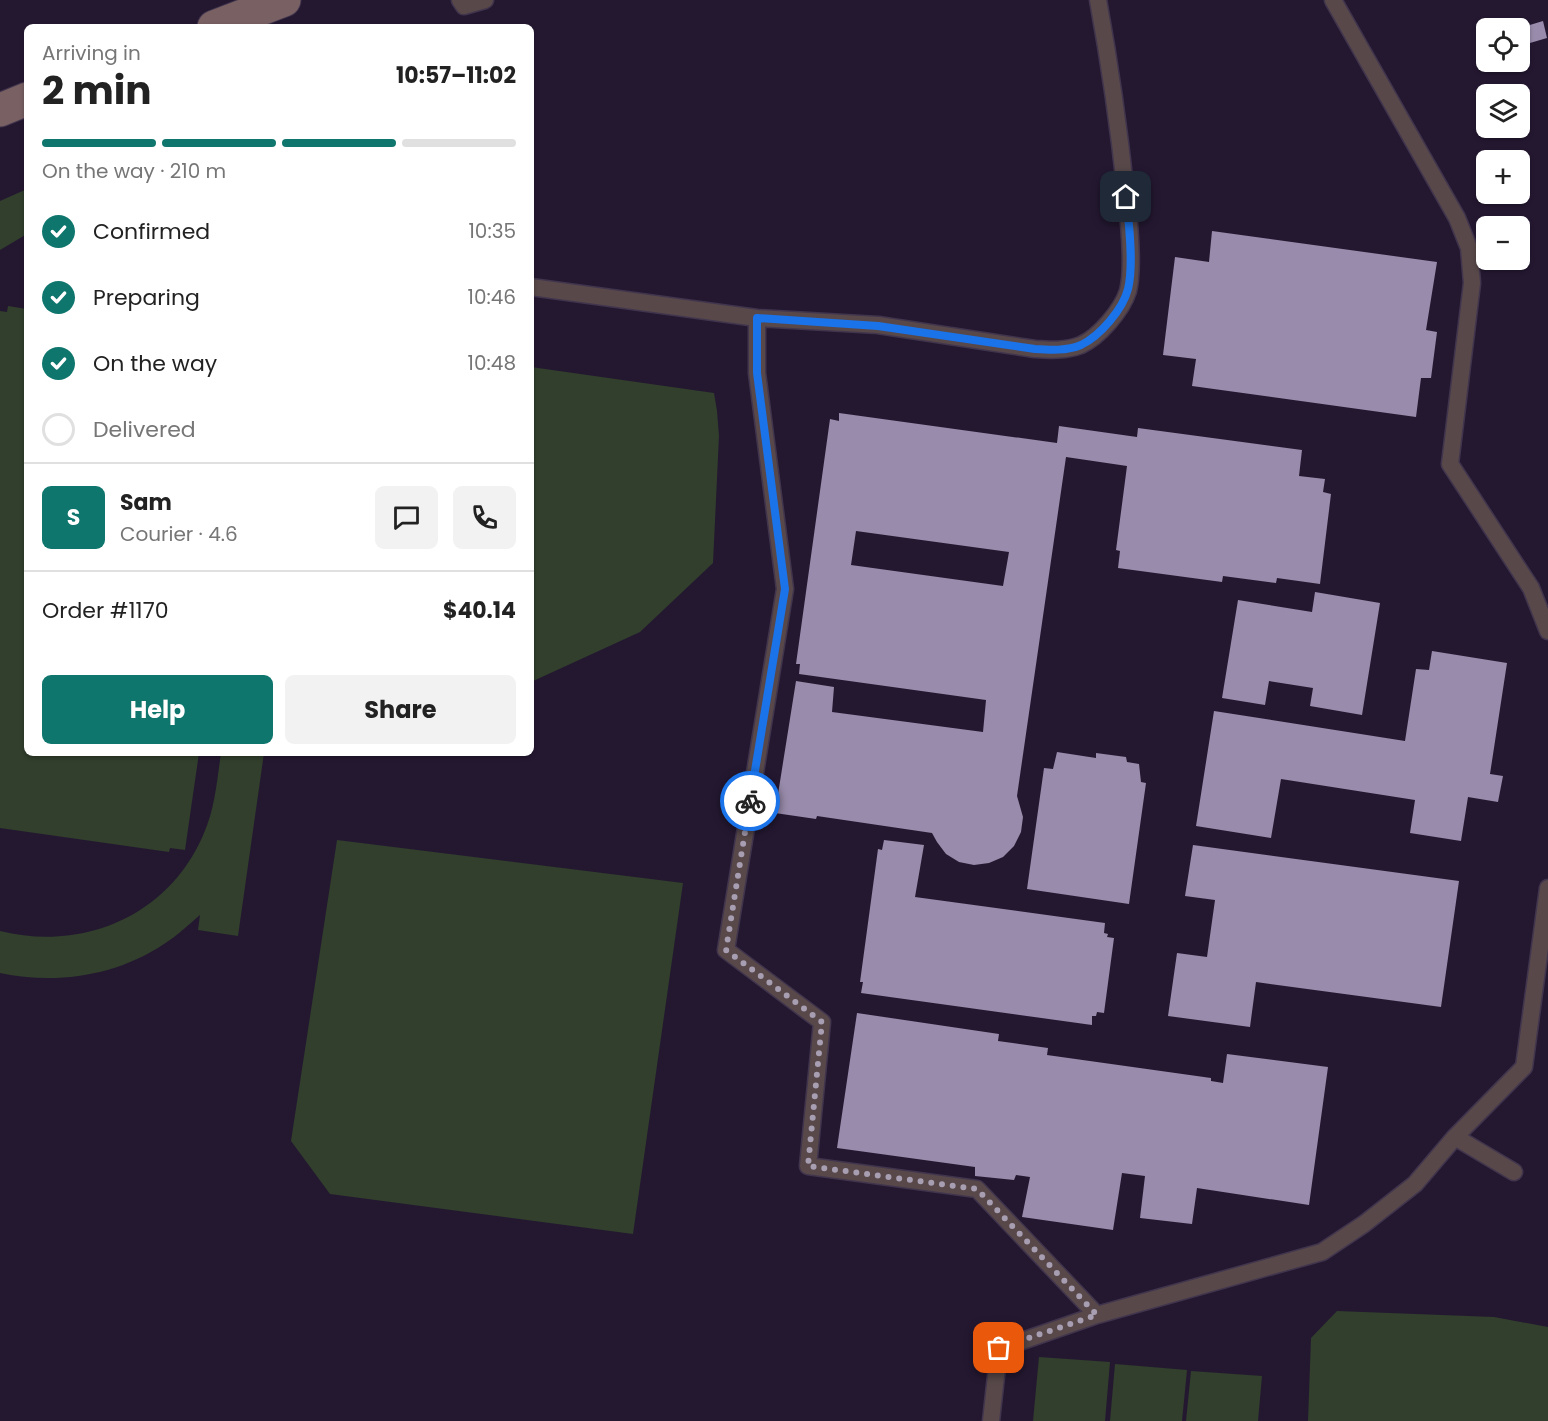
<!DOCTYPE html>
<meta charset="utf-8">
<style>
body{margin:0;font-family:Poppins,sans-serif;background:#f2f2f2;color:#222;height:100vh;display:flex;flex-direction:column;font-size:22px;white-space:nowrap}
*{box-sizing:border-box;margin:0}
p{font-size:20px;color:#767676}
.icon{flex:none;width:33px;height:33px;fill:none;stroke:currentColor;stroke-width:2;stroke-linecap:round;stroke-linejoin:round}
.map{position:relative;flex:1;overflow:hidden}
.panel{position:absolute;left:24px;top:24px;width:510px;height:732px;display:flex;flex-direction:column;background:#fff;border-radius:9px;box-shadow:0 2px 4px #0004}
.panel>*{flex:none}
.buttons{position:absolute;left:1476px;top:18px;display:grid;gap:12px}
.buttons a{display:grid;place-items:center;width:54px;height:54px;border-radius:9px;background:#fff;box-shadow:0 2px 4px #0004;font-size:30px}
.pin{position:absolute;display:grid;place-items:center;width:51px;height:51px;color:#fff;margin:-26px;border-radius:12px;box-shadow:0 3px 9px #0006}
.courier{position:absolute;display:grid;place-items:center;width:60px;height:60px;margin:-30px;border:4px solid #1a73e8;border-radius:50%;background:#fff;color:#222;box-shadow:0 2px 8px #0007}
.summary em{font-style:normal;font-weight:700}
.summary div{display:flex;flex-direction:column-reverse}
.summary{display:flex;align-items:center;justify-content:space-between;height:102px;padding:0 18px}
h1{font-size:39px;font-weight:700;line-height:45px}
.bar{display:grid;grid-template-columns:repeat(4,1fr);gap:9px 6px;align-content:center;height:72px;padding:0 18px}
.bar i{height:8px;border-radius:4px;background:#e0e0e0}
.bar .active{background:#0f766e}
.bar p{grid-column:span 4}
.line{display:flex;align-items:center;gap:15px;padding:0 18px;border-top:2px solid #e0e0e0}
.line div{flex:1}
.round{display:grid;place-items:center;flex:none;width:63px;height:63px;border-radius:9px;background:#f2f2f2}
ol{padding:0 18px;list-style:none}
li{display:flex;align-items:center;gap:18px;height:66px}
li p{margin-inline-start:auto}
li .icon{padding:6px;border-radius:50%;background:#0f766e;color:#fff;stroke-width:4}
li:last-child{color:#767676}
li i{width:33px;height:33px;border:3px solid #e0e0e0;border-radius:50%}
.cta{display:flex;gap:12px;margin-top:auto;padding:12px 18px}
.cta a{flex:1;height:69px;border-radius:9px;background:#0f766e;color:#fff;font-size:24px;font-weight:700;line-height:69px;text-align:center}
.cta a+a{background:#f2f2f2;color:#222}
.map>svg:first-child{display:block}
</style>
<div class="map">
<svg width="1548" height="1421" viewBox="0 0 1548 1421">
<rect width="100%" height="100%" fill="#241831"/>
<path fill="#313f2c" d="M27,189V234L0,250V201Z
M8,306L27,309V753H199L185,850L170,848L169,852L0,828V311L7,312Z
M531,367L714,393L717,411L719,436L713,563L640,632L531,682Z
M221,753H264L238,936L198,930L200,915C188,925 177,936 164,944C116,976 56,985 0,973V931C84,952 170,915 204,833C215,808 217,780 221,753Z
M337,840L683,883L633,1234L330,1194L291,1141Z
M1337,1311L1494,1317L1548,1327V1421H1308L1311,1338Z
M1039,1357L1110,1362L1105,1421H1033Z
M1115,1364L1187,1370L1182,1421H1110Z
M1191,1371L1262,1376L1258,1421H1186Z"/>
<path fill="#998bab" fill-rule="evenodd" d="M1543,21L1547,38L1520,46V28Z
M1212,231L1437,262L1426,330L1437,332L1431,378H1421L1416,417L1192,386L1196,359L1163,355L1175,257L1209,262Z
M839,413L1057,443L1059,426L1137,437L1138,428L1302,450L1299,476L1325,479L1323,492L1331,494L1320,584L1277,578L1276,583L1223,576L1222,582L1118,568L1120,551L1116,550L1127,466L1066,457L1017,796L1023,817L1021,832L1014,846L1003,857L989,863L974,865L959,862L946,854L937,842L932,833L817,816L816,819L775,813L796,681L834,687L832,712L983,732L986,700L799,674L800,664H796L830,419L839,421ZM856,531L1009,552L1003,586L851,565Z
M1315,592L1380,603L1362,715L1310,706L1313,688L1269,681L1265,705L1222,698L1238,600L1312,612Z
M1432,651L1507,663L1490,774L1503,776L1498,802L1468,797L1461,841L1410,833L1415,800L1281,779L1271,838L1196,826L1214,711L1405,741L1416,669L1429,670Z
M1057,752L1096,758V753L1126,757L1127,762L1139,764L1141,782L1146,783L1129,904L1027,889L1044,768L1053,769Z
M884,840L924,845L915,897L1105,923L1104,933L1108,934L1107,937L1114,938L1104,1013L1097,1012L1096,1016H1092V1025L861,993L863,982H860L878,849L882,850Z
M1193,845L1459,881L1441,1007L1256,982L1250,1027L1168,1016L1177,953L1207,957L1215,900L1185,896Z
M857,1013L999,1034L998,1041L1048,1048L1047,1055L1211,1078V1081L1223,1083L1227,1054L1328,1067L1309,1205L1197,1188L1192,1224L1140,1218L1145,1176L1122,1173L1113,1230L1022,1217L1030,1177L1016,1175L1014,1180L975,1176V1167L837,1148Z"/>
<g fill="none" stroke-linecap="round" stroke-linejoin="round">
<defs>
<path id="lane" d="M460,0L464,6L485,0
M1333,0L1457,218L1469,248L1472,283L1450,464L1531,588L1548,631
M531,287L757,318L878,325L1035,349C1050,350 1066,351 1081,345C1099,337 1122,310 1128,291C1134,267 1129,220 1126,195C1119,129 1110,65 1098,0
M757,318V373L785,589L726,950L822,1022L808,1166L977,1189L1097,1315
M1455,1137L1514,1172
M991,1421L999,1349L1097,1315L1322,1252L1364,1224L1415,1184L1455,1137L1524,1067L1548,888"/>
<path id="secondary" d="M214,27L284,0
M0,110L27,99"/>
</defs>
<use href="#lane" stroke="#40354d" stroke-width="19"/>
<use href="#secondary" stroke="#40354d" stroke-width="35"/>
<use href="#lane" stroke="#58484a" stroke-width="16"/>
<use href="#secondary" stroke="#796063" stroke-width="33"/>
</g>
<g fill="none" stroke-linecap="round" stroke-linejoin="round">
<path stroke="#a79eb2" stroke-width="6" stroke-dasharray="0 10.8" d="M750,801L726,950L822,1022L808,1166L977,1189L1097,1315L999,1348"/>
<path stroke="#1a73e8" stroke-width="8" d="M750,801L785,589L757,373V318L878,326L1035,349C1050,350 1067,351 1081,345C1100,336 1123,309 1128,289C1134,265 1129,222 1126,197"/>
</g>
</svg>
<div class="buttons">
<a><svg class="icon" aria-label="locate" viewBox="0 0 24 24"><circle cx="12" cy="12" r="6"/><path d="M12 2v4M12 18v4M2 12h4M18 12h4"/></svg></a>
<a><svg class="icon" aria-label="layers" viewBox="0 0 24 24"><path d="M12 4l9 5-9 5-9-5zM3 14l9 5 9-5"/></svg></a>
<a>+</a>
<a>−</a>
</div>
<div class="pin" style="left:999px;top:1348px;background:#ea580c"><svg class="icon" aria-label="bag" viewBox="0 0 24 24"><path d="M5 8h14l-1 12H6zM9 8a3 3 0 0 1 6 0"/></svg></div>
<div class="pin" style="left:1126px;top:197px;background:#1f2937"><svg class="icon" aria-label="home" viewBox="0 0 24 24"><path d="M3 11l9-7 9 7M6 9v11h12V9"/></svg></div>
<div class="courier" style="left:750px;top:801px"><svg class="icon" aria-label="bike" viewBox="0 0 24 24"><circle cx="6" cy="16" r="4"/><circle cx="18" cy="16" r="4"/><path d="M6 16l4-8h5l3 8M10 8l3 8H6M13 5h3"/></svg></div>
<section class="panel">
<div class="summary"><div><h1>2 min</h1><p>Arriving in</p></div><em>10:57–11:02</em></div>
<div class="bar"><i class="active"></i><i class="active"></i><i class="active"></i><i></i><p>On the way · 210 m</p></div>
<ol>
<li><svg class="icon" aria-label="check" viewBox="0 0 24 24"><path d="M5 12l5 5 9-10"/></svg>Confirmed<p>10:35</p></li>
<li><svg class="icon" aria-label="check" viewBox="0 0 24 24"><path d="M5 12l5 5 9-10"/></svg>Preparing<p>10:46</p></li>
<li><svg class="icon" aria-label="check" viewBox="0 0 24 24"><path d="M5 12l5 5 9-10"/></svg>On the way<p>10:48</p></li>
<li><i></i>Delivered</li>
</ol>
<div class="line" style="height:108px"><b class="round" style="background:#0f766e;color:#fff">S</b><div><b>Sam</b><p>Courier · 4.6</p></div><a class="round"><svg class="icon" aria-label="chat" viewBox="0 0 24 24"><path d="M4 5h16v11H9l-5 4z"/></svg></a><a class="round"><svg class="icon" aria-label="phone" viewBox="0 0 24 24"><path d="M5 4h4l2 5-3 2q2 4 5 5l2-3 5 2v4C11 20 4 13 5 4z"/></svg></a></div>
<div class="line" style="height:78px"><div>Order #1170</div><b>$40.14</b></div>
<div class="cta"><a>Help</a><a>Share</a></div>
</section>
</div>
